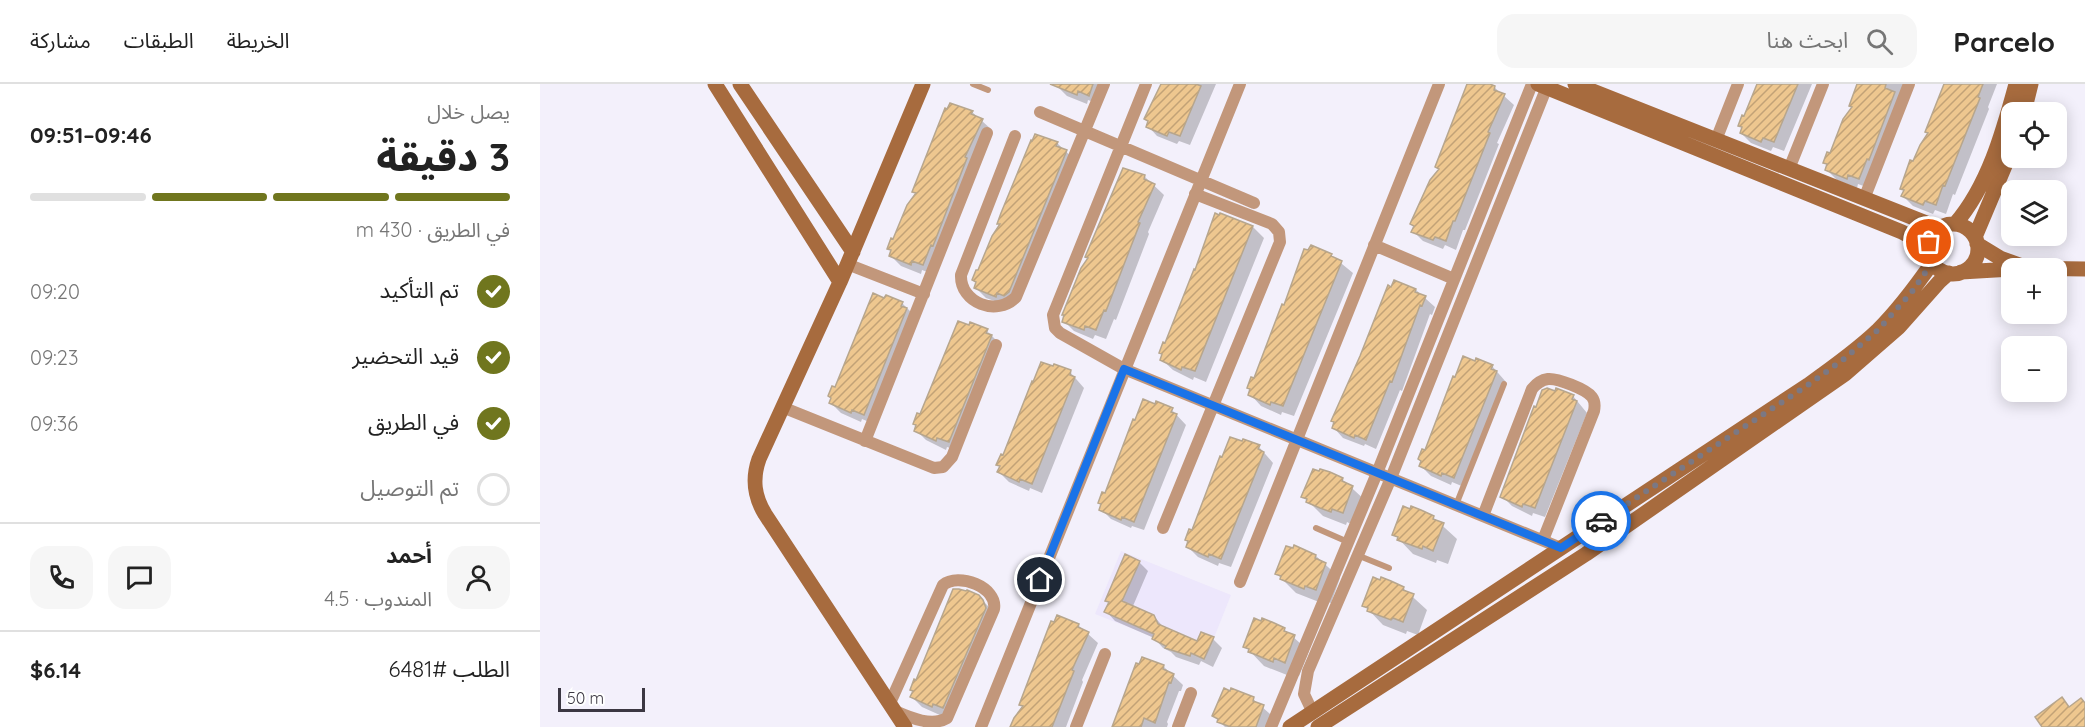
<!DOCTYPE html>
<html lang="ar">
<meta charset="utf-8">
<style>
body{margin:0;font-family:Quicksand,"Noto Sans Arabic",sans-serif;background:#f6f6f6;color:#222;direction:rtl;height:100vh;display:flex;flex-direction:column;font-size:22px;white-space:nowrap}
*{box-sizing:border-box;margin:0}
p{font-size:20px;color:#767676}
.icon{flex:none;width:33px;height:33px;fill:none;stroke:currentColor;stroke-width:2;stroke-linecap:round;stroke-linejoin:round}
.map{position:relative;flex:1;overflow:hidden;direction:ltr}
.sheet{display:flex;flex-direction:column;background:#fff;width:540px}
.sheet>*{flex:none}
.fabs{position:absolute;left:1461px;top:18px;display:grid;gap:12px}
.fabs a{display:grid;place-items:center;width:66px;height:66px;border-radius:12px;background:#fff;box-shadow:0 3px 15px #0003;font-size:30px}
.scale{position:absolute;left:18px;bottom:15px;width:87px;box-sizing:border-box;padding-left:6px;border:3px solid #3b3742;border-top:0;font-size:16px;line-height:21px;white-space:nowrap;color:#3b3742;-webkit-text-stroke:4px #fff;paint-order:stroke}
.pin{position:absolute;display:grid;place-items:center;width:51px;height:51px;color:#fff;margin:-26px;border:3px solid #fff;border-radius:50%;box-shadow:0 2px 6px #0007}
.courier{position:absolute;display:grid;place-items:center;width:60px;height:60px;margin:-30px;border:4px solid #1a73e8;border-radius:50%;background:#fff;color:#222;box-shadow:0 2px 8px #0007}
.head em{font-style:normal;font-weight:800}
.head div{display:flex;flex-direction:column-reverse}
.head{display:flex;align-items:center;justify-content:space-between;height:102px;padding:0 30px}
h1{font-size:39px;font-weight:800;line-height:45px}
.bar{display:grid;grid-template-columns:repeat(4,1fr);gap:9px 6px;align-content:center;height:72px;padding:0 30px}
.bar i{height:8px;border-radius:4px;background:#e0e0e0}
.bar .active{background:#70761e}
.bar p{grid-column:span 4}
.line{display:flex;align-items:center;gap:15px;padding:0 30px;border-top:2px solid #e0e0e0}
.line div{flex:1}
.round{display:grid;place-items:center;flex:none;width:63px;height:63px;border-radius:18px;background:#f6f6f6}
ol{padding:0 30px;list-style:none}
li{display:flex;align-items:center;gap:18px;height:66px}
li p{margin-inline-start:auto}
li .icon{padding:6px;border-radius:50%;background:#70761e;color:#fff;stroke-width:4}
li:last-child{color:#767676}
li i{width:33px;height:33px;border:3px solid #e0e0e0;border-radius:50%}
header{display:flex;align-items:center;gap:36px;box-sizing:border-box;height:84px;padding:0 30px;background:#fff;border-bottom:2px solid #e0e0e0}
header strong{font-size:28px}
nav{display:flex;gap:33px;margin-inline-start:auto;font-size:21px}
.search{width:420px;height:54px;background:#f6f6f6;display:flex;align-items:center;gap:15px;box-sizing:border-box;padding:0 21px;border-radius:18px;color:#767676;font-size:22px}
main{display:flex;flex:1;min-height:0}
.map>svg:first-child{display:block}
</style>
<header>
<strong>Parcelo</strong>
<div class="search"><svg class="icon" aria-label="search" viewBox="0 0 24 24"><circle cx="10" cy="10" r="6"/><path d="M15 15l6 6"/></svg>ابحث هنا</div>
<nav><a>الخريطة</a><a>الطبقات</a><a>مشاركة</a></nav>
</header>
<main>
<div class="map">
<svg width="1545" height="643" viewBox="0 0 1545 643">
<defs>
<pattern id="building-hatch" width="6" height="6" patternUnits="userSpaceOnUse" patternTransform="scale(1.5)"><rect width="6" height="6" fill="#eec78f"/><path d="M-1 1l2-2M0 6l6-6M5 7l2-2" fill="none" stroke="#c2a276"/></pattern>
</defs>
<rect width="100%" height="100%" fill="#f3f0fb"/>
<path fill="#ede7fc" d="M581,467L691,511L666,574L555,530Z"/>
<path fill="#0003" d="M517,0H569L559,20L548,16L547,20L527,12L517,2Z
M622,0H676L650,61L639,57L637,60L617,52L608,42L609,38L606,35Z
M932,0H945L954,3L974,21L957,59L959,60L925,146H923L916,166L905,161L903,165L883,157L873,147L875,143L872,140L900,86L897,83Z
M1218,0H1272L1244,67L1233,63L1231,67L1211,59L1201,49L1203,45L1199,41L1205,34Z
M1319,0H1372L1329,104L1318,100L1317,104L1297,96L1287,86L1288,82L1285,78L1313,25L1310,21Z
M1405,0H1457L1448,23L1449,25L1415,111L1413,110L1406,130L1395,126L1393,130L1373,122L1363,112L1365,108L1361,104L1389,49Z
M432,28L452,46L393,190L382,186L381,190L361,182L351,172L352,168L349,164L377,110L374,107Z
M517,59L537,78L466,221L446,214L436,204L437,199L434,196L461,141Z
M584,85L605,93L624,111L608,148L609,150L576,236L574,235L566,255L555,251L553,255L534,247L524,237Z
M713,143L724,154L666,298L654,293L653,296L633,286L621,275L626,261Z
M791,171L813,189L754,332L742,328L741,331L721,322L710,310L714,296Z
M852,205L876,206L895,223L892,231L890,230L862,307L860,306L836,365L825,360L824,362L803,354L794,344L795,339L792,337Z
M345,216L362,219L372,229L334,340L322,335L321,338L301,329L291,319L295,304Z
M447,247L457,257L419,367L407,363L406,366L386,356L376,346L380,332Z
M952,282L966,298L924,403L912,398L911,401L891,392L881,382L886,368Z
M530,288L544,304L502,409L490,404L489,407L469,398L459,388L461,383L458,381Z
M1016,309L1033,312L1047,329L1005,433L993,429L992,432L972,422L962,412Z
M616,319L632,326L646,341L604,446L592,442L591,444L571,435L561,425L566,411Z
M703,357L719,363L733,379L691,483L679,479L678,482L658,473L648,463L653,448Z
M802,395L827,418L817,443L807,438L806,441L783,432L763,412Z
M893,433L917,455L908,480L897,476L896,479L873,470L854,450Z
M755,463L776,472L800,494L791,519L780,515L779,518L756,509L736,489Z
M599,478L608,487L593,522L614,532L624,544L658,559L673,555L682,564L673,583L661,577L659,581L636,573L631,568L623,564L614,554L575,537L566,527L570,519L567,516Z
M841,498L863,504L887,526L878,551L867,547L866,550L843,541L824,521Z
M442,516L453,527L402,632L382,623L372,613L374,608L371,606Z
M538,541L558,559L542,596L543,598L526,643H471L484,624L481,621Z
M744,545L769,567L759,592L748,588L747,591L724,582L705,562Z
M624,583L643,601L641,607H639L627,638L628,640L627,643H573Z
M713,615L738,637L735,643H685L674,632Z"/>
<path fill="url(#building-hatch)" stroke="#b7a68d" stroke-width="1.5" d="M510,0H553L549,12L538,7L537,11Z
M621,0H656L661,2L640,52L629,48L627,52L606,43L608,37L604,35Z
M927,0H950L955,2L954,6L965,10L948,48L950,49L915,137H913L906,157L895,153L893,156L871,148L874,142L870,140L890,96L899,85L895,83Z
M1217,0H1258L1234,58L1223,54L1221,58L1200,49L1202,43L1198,42L1202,31L1204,32Z
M1317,0H1346L1345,4L1355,8L1329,76L1327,75L1319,95L1308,91L1307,95L1285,86L1287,80L1283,79L1287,68L1290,69L1303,35L1312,23L1309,22Z
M1404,0H1443L1438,13L1440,14L1405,102L1403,101L1396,121L1385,117L1383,121L1361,112L1364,106L1360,105L1370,76L1373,77L1380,61L1388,49L1385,48Z
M410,19L433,27L431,30L443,35L425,73L427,74L393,162L391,161L383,181L372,177L371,181L349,172L351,166L347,165L351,154L353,155L367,121L376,109L372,108L405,24L407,25Z
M495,50L518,58L516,62L527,66L469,208L464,212L457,209L456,213L434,204L436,198L432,196L436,186H438L452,152L460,140H457L461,129L491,56L492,57Z
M583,84L605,91L604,95L615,100L598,138L600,139L566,227L564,226L556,246L545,242L544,246L522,238L524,231H522L541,184L548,174L545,173Z
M675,129L679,131L680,129L713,142L655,287L642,283L641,286L620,276L622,270L619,269L623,258L625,259L654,185L655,186Z
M771,161L792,170L791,172L802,177L743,322L731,318L730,321L708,311L710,305L707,304L711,293L714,294L742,220L744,221L764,165L768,166Z
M854,196L876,205L875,208L886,212L882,222L880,221L852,298L850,297L826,356L815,351L814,354L792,344L794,338L791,337L820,272L848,201L851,203Z
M333,209L344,214L346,211L363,218L361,222L367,224L324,331L312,326L311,329L289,319L291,314L288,312L292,302L295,303Z
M418,237L429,241L430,238L448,245L446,249L452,251L409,358L397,354L396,357L374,347L376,341L373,340L377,329L380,330Z
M923,272L935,277L936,274L953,281L951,285L957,287L914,394L902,389L901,392L879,382L881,377L878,375L882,365L885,366L913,292L915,293Z
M501,278L513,282L514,280L531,286L530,291L535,293L492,400L480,395L479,398L457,388L460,382L456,381L461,370L463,371L492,297L493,298Z
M1007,304L1015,307L1016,304L1034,311L1032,315L1037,317L995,424L983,420L982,423L960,413L994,322L996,323L1002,306Z
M603,315L615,320L616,317L633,324L631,328L637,330L594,438L582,433L581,436L559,426L561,420L558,419L562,408L565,409L593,335L595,336Z
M690,353L702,357L703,355L720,361L718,365L724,368L681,475L669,470L668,473L646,463L648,457L645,456L649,445L652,446L680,372L682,373Z
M773,385L779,387L780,385L790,388L803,394L802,397L813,402L803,429L792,425L791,428L780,424L766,418L767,415L761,413Z
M863,422L870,425L871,422L881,426L894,432L893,435L904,439L893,467L883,462L882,465L871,461L857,456L858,453L852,451Z
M754,461L776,471L775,474L786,479L776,506L765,502L764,505L740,495L741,492L735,490L746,462L753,464Z
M585,470L600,477L582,517L614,531L618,540L657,557L661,548L674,553L664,575L651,569L650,572L625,564L626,562L612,555L614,550L564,528L569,518L565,517Z
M833,493L840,496L841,493L851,497L864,503L863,506L874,510L863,538L853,534L851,536L827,527L828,524L822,522Z
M413,505H419L426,507L427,506L439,511L443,516L446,524L403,624L393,620L392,623L370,613L373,607L370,606L374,595L376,596Z
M517,531L539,540L538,543L549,548L532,586L534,587L512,643H470L474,634L483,622L479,621L511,537L514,538Z
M714,534L721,537L722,534L732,538L745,544L744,547L755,551L745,579L734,574L733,578L714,570L708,568L709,565L703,563Z
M602,573L624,581L623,585L634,590L631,599L629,598L615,639L604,634L601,643H572L596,579L599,580Z
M684,604L690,607L691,604L701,608L714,613L713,617L724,621L716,643H691L677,638L678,635L672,632Z
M1522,613L1529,623L1541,614L1545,619V643H1502L1495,633Z"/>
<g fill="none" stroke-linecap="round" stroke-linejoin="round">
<path stroke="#c2977b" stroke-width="6" d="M433,0L448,6
M916,421L964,300
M776,444L808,458
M817,471L849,484"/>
<path stroke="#c2977b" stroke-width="12" d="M606,0L513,231L515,244L520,249L584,285L1021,464
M500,28L714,119
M475,52L421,191C420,219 457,233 476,213L564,0
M1176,56L1198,0
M1249,85L1283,0
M1324,115L1369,0
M834,161L914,195
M307,180L384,210
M242,323L394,384L403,383L412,373L456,261
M325,357L447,49
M943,432L992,305C996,300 1001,296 1008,295C1017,294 1046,305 1052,313C1055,317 1055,322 1054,327L1003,456
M623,444L740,158L739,148L732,140L655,110
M700,498L899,0
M350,619L403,501C418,488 458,503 454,525L407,634C392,643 371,634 355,627
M773,629L764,610L768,587L851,394L1008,0
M441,643L700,0
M536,643L565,570
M638,643L651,609
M731,643L837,389L992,0"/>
<path stroke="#a76b3e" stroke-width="15" d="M175,0L300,198
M200,0L313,168
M998,0L1362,148L1376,156L1388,167
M1035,0L1399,144
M1484,28L1491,0
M1415,140C1448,102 1463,48 1476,0
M1388 165a25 25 0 1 1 50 0a25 25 0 1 1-50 0Z
M1435,153L1472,65
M1437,160L1460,174L1485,183
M1473,184L1545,185
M1421,188L1472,185
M365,643L225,430C214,412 212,395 219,375L300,198L383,0
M750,643L1268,301C1292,284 1316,267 1337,247C1358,226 1376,202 1392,179
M778,643L1046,470L1305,290L1359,243L1399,198L1409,189"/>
</g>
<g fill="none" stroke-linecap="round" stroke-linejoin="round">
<path stroke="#7b7883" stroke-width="6" stroke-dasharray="0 10.8" d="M1061,437L1268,301L1304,275L1338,246L1371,209L1392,179L1388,167L1389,158"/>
<path stroke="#1a73e8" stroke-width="8" d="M500,496L584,285L1021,464L1061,437"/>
</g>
</svg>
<div class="fabs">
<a><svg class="icon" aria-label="locate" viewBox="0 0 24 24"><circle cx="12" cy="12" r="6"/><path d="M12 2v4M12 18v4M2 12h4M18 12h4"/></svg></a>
<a><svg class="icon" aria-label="layers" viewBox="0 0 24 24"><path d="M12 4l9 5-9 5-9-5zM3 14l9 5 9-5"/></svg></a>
<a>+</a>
<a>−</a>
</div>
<div class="scale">50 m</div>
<div class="pin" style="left:1389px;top:158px;background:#ea580c"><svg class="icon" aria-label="bag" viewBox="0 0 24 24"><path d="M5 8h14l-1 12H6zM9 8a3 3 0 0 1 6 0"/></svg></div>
<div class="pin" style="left:500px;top:496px;background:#1f2937"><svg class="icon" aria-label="home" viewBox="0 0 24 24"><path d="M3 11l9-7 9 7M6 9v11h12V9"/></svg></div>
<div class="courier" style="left:1061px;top:437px"><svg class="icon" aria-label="car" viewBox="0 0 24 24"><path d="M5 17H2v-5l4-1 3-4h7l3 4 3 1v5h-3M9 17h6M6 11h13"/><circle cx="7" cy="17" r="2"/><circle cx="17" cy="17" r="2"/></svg></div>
</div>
<section class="sheet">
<div class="head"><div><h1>3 دقيقة</h1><p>يصل خلال</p></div><em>09:46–09:51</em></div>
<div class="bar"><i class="active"></i><i class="active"></i><i class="active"></i><i></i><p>في الطريق · 430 m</p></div>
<ol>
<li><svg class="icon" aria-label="check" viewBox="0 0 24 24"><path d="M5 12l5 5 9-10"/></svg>تم التأكيد<p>09:20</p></li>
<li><svg class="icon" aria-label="check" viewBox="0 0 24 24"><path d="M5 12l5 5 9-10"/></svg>قيد التحضير<p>09:23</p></li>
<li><svg class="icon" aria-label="check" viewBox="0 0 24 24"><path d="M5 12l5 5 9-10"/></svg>في الطريق<p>09:36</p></li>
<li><i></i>تم التوصيل</li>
</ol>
<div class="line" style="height:108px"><a class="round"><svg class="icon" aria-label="person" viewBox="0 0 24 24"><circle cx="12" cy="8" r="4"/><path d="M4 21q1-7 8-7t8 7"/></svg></a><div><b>أحمد</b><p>المندوب · 4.5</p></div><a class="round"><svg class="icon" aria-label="chat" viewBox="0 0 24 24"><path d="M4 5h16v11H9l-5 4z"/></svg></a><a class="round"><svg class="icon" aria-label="phone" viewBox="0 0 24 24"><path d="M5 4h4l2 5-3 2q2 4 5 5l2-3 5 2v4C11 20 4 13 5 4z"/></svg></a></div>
<div class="line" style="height:78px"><div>الطلب #6481</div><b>$6.14</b></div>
</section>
</main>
